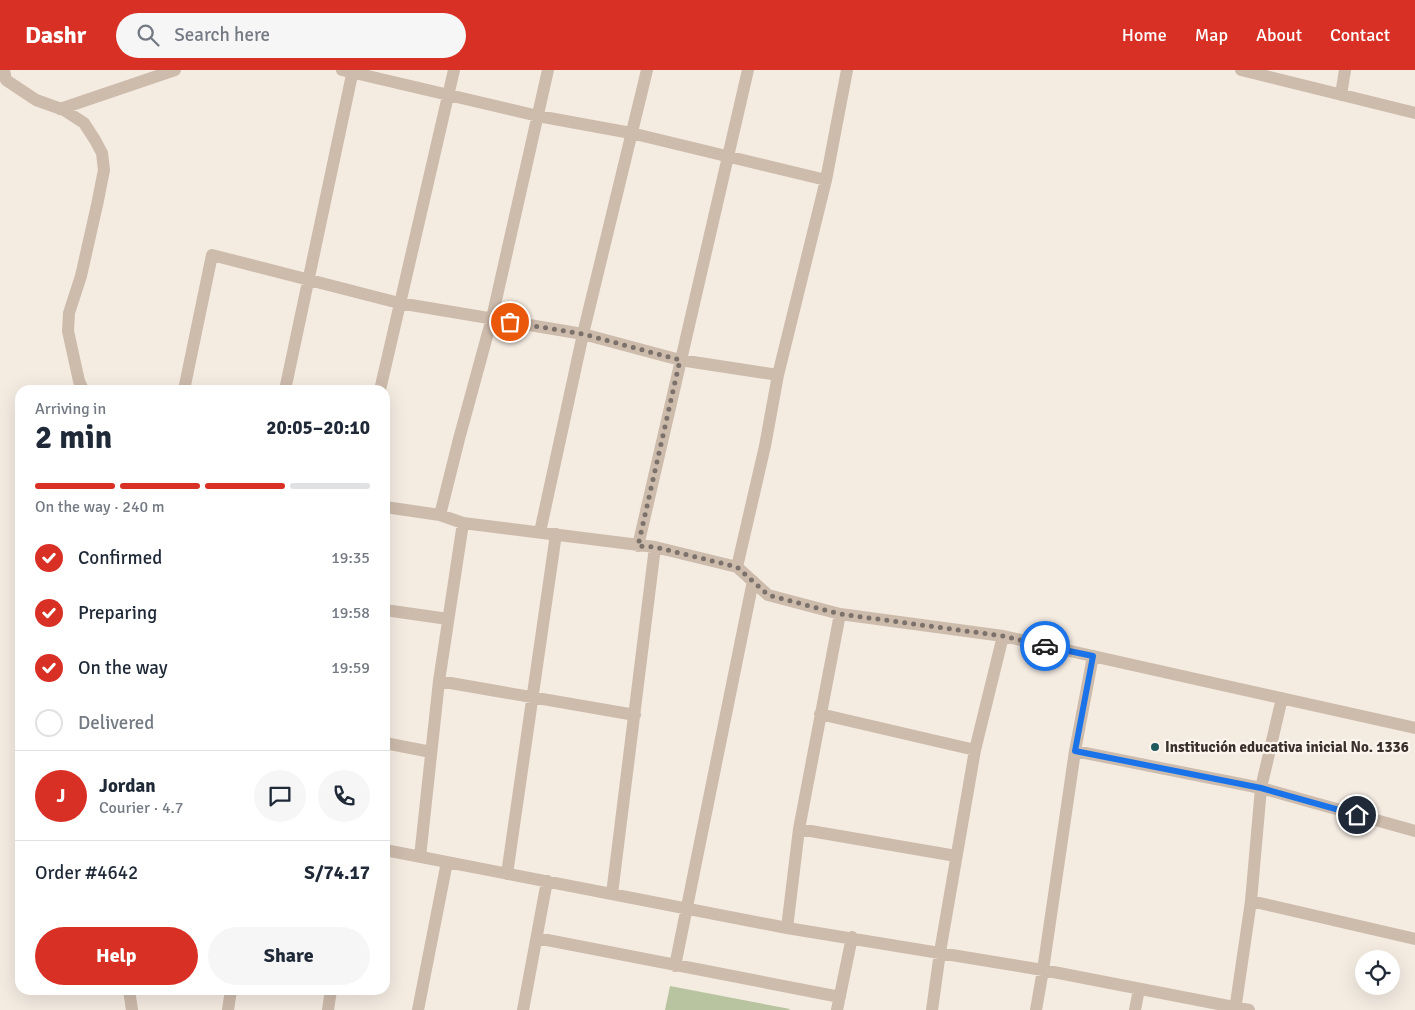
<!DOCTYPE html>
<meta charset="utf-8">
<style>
body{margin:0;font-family:Signika,sans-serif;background:#f6f6f7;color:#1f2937;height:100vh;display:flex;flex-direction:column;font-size:19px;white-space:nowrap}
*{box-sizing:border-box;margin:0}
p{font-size:16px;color:#747a83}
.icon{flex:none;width:28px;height:28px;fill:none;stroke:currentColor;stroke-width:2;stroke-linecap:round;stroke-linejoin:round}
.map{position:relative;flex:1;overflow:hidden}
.sheet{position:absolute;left:15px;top:315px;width:375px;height:610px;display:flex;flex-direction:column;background:#fff;border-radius:15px;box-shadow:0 5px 20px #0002}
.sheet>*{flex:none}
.controls{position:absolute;left:1355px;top:880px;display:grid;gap:10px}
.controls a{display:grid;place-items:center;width:45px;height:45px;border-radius:50%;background:#fff;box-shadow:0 5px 20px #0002;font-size:25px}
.pin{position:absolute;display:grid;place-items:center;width:42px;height:42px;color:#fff;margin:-21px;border:2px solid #fff;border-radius:50%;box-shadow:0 1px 5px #0007}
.courier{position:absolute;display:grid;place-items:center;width:50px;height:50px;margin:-25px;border:4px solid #1a73e8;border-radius:50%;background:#fff;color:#222;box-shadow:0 1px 6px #0007}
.summary em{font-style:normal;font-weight:800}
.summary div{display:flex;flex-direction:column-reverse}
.summary{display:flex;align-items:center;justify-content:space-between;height:85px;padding:0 20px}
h1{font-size:32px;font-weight:800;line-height:38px}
.bar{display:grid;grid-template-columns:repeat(4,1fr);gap:8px 5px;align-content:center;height:60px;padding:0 20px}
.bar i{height:6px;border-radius:4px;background:#e0e1e3}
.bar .on{background:#d93025}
.bar p{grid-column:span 4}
.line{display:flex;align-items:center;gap:12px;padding:0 20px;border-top:1px solid #e0e1e3}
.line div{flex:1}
.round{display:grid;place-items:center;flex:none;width:52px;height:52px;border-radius:26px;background:#f6f6f7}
ol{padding:0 20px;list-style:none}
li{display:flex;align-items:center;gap:15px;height:55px}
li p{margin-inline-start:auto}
li .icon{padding:5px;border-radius:50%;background:#d93025;color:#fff;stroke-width:4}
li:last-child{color:#747a83}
li i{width:28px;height:28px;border:2px solid #e0e1e3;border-radius:50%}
.primary-button{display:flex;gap:10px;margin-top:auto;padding:10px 20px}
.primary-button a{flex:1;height:58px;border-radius:30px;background:#d93025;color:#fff;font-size:20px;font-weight:800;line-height:58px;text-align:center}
.primary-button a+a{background:#f6f6f7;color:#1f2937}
header{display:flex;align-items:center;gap:30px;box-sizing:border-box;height:70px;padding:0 25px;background:#d93025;color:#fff}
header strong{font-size:24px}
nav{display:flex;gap:28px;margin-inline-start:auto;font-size:18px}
.search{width:350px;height:45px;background:#f6f6f7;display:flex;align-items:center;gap:12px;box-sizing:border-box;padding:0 18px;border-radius:28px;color:#747a83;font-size:19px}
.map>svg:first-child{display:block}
</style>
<header>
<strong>Dashr</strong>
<div class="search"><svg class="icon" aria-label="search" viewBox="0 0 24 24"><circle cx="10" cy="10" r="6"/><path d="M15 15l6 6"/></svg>Search here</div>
<nav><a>Home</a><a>Map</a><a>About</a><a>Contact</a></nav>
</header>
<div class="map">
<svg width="1415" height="940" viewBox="0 0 1415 940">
<rect width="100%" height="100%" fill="#f4ebe1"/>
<path fill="#b8c4a0" d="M670,916L790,939L789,940H665Z"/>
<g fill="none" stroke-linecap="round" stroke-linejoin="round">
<path stroke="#cdbbac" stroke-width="12" d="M4,0L6,10L36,30L64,40L84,53L95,70L102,83L104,100L97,135L81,206L69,243L68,261L79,311L83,320
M342,0L538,46L631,63L826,110
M1241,0L1415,43
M1341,25L1345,0
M60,39L175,0
M184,320L212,185L399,233L583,264L680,290L778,305
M285,320L353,0
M380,320L454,0
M385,437L440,445L463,453L655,477L737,497L768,525L840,544L1003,566L1415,658
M440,445L459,369L492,248L548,0
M540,462L583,264L647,0
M638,476L748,0
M737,497L765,376L778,305L826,110L847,0
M385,540L448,549
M439,611L635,645
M820,644L975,680
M385,673L431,682
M1075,681L1261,718L1415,761
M799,759L956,786
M385,780L787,858L1043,900L1249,940
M420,787L439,611L463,453
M507,804L556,464
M612,824L655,477
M1251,831L1415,869
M787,858L799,759L840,544
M537,868L840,927
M675,896L753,511
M129,920L132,940
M228,940L231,920
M328,940L331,920
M418,940L447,792
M523,940L547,811
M837,940L852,867
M932,940L940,882L975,680L1003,566
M1036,940L1043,900L1075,681L1093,586
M1135,940L1139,919
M1235,940L1251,831L1261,718L1282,628"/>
</g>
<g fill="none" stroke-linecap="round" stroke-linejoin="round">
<path stroke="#7c716b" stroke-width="5" stroke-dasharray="0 9" d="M510,252L583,264L680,290L638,476L655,477L737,497L768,525L840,544L1003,566L1045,576"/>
<path stroke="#1a73e8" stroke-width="6" d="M1045,576L1093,586L1075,681L1261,718L1357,745"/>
</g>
<circle fill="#1f5a5e" stroke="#fbf5ee" stroke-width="2" cx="1155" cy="677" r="5"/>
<g text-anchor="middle" stroke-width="4.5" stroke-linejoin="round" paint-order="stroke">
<g font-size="15" font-weight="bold" fill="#3b302b" stroke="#fbf5ee" text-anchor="start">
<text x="1165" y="682">Institución educativa inicial No. 1336</text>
</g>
</g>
</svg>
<div class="controls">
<a><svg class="icon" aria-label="locate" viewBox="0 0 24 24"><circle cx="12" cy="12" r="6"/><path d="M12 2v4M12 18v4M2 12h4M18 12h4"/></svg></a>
</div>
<div class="pin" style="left:510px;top:252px;background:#ea580c"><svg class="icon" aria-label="bag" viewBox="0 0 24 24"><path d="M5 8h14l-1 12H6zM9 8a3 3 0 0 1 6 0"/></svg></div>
<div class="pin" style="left:1357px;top:745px;background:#1f2937"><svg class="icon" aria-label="home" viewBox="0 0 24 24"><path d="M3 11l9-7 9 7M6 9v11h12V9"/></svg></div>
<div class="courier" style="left:1045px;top:576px"><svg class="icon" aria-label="car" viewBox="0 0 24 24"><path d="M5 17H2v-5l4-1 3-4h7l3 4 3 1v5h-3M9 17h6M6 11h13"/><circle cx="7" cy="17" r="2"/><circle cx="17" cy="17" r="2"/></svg></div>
<section class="sheet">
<div class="summary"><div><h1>2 min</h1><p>Arriving in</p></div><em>20:05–20:10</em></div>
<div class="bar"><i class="on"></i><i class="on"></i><i class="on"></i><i></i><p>On the way · 240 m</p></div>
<ol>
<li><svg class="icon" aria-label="check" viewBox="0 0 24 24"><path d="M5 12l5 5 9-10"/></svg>Confirmed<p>19:35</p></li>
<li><svg class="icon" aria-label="check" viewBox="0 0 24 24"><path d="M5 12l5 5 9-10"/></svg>Preparing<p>19:58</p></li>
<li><svg class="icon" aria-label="check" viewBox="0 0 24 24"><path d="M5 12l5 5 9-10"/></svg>On the way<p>19:59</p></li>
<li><i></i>Delivered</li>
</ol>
<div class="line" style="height:90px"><b class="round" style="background:#d93025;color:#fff">J</b><div><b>Jordan</b><p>Courier · 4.7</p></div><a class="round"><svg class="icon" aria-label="chat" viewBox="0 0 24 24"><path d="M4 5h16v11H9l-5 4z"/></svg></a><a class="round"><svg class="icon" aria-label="phone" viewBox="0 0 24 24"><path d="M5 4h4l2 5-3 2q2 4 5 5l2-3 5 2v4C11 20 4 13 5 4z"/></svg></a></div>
<div class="line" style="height:65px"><div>Order #4642</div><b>S/74.17</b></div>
<div class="primary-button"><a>Help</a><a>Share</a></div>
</section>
</div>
